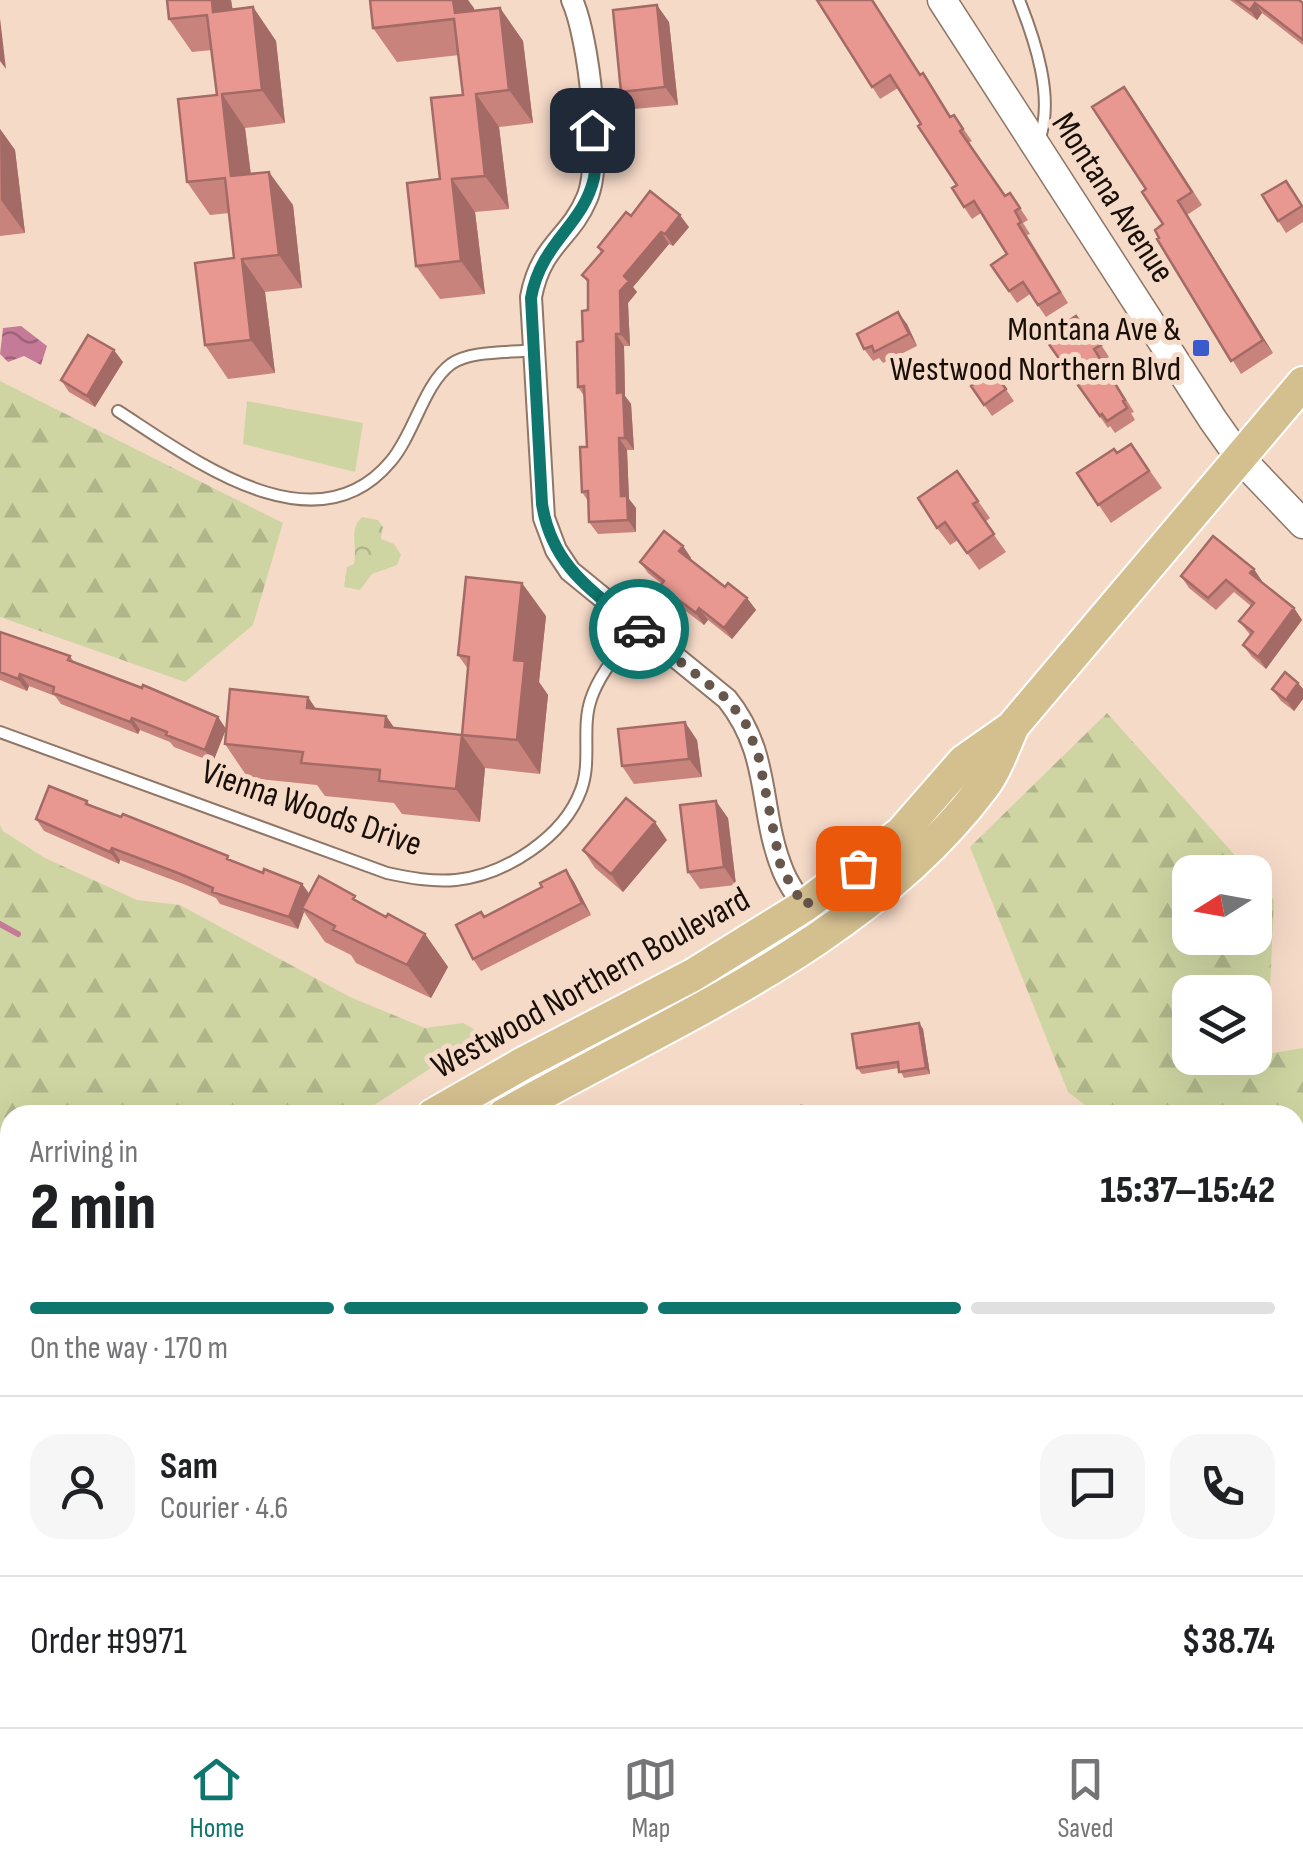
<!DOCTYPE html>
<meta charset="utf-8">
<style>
body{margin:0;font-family:"Sofia Sans Condensed",sans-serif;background:#f6f6f6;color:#202124;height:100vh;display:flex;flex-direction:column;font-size:38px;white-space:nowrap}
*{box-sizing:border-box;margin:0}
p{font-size:32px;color:#757577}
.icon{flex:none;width:55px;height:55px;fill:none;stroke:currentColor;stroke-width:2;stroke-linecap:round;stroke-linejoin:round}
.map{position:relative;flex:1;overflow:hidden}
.drawer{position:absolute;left:0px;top:1105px;width:1305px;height:622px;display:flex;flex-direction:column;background:#fff;border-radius:30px 30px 0 0;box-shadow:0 10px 40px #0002}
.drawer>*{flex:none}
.needle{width:65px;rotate:259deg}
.tools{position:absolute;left:1172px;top:855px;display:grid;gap:20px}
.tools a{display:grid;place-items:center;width:100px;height:100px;border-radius:20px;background:#fff;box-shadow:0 10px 40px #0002;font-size:50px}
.pin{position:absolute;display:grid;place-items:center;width:85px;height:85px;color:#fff;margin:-42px;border-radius:20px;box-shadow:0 5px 15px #0006}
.courier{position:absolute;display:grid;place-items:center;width:100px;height:100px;margin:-50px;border:8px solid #0f766e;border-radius:50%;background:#fff;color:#222;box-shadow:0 2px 12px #0007}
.head em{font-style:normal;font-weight:800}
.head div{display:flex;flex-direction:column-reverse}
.head{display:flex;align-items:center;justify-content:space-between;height:170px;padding:0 30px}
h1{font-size:65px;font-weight:800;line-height:75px}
.bar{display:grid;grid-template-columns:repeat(4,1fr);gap:15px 10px;align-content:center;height:120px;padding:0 30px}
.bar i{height:12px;border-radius:8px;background:#e0e0e0}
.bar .current{background:#0f766e}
.bar p{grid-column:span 4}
.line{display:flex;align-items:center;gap:25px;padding:0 30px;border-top:2px solid #e0e0e0}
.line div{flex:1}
.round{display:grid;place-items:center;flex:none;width:105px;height:105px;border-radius:30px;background:#f6f6f6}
.tabs{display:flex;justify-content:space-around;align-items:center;height:140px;border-top:2px solid #e0e0e0;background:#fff;font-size:28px;color:#757577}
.tabs a{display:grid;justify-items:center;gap:5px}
.tabs .current{color:#0f766e}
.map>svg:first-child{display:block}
</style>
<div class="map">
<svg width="1303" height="1727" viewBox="0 0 1303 1727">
<defs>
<pattern id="forest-firs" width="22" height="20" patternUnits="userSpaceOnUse" patternTransform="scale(2.5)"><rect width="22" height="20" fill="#ced5a2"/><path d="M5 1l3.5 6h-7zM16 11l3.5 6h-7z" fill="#b0b68a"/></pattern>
<pattern id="park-crowns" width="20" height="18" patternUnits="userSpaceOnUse" patternTransform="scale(2.5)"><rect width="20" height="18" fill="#ced5a2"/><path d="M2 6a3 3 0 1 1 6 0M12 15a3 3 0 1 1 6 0" fill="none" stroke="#b0b68a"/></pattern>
<pattern id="water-waves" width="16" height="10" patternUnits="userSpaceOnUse" patternTransform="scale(2.5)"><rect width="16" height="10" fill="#c57b97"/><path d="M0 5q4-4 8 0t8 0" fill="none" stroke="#9f6379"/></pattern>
</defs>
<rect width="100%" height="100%" fill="#f6dac8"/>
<path fill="url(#forest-firs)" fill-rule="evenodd" d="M0,381L283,523L253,625L185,682L0,617Z
M1107,713L1250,872H1190V938H1255V878L1274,900L1267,1054L1303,1048V1317L1295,1311V1115H1098L1068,1092L970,847ZM1255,992V1058H1190V992Z
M0,825L3,831L45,858L137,900L180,905L350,997L425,1028L463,1023L483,1034L359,1115H10V1559L0,1579Z"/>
<path fill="url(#park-crowns)" d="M362,517L378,520L383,527L381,539L394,544L401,555L397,565L372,574L360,590L344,587L347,567L354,564C358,546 348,530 362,517Z"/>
<path fill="#ced5a2" d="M247,401L363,423L355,472L243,444Z"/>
<path fill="url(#water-waves)" d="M21,326L47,346L41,365L24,356L8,362L0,354L3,328Z"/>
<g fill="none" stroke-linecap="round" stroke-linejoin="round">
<path stroke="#c57b97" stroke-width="6" d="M0,924L18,934"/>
<defs>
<path id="service" d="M1019,0C1035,40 1055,99 1039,140
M118,411C191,458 315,553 391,461C414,434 424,384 451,364C471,350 510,353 534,350
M0,732L387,873C410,878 432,882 456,880C505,875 564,837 581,790C592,761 581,728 591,699C600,672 621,650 637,628"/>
<path id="minor" d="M572,0C589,37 603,161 587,198C570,239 541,244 531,297L544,518L556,550L570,571L727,699C772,755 758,810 783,871C789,886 799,899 808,912
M0,1291L10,1286
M1230,1718L1248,1727"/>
<path id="tertiary" d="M942,0L1213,420L1240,458L1303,524"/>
<path id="primary" d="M433,1115L522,1064L693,975L804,906L901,833L964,761L1011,728
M504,1115C668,1021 866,943 983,787C996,770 1004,746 1013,726L1303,383
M0,1654L10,1635
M0,1727L10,1708"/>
</defs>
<use href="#service" stroke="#8f7666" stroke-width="14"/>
<use href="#minor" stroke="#8f7666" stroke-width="24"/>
<use href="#tertiary" stroke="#8f7666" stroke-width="31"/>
<use href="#primary" stroke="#fff" stroke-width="36"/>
<use href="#service" stroke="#fff" stroke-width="10"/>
<use href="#minor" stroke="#fff" stroke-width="20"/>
<use href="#tertiary" stroke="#fff" stroke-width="28"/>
<use href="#primary" stroke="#d4bf8f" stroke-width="32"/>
</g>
<path fill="#c8837d" d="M167,0H231L233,10L253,7L276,41L285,123L245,128L251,174L293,205L302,288L265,292L275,373L228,379L205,345L234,258L229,213L210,215L187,182L217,95L212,50L192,52L169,19Z
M370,0H468L474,11L500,8L523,41L533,123L499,127L509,209L475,212L485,294L440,299L416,266L463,95L459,55L397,62L373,28Z
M817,0L921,75L923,73L951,117L962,127L972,141L968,143L1005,196L1018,205L1028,220L1023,223L1030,234L1027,235L1068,303L1046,317L1030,294L1017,303L991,265L1007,254L981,213L972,219L964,207L957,185L898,88L880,99Z
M1230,0H1299L1303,3V45L1262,13L1257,20Z
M669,22L678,105L634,109L621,92Z
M1134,100L1202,205L1187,215L1273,353L1241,374L1159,238L1163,224L1146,189Z
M0,129L15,150L25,233L0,236Z
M1262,195L1303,206V222L1286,233Z
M631,216L689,227L673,246L669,244L633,287L637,292L628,303L630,346H624L625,396L631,404L634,450H627L629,499L636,508V532L598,534L589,522L588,501L582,492L587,447L584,396L578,387L588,310V283L582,275L601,253L598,247Z
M1087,323L1109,357L1102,361L1134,412L1131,413L1135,420L1115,433L1110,426L1108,428L1048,343Z
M907,324L917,346L883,363L879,358L873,361L864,349Z
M123,362L95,407L69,392L61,380Z
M993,371L1014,401L992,416L971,386Z
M1131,444L1162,488L1111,523L1077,473L1117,453Z
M978,501L990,518L985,522L1006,552L979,570L958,540L950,545L937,528Z
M683,546L691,558L690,559L725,587L747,598L756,610L732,639L708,620L704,625L669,598L660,586L662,584L648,573L640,562Z
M1181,576L1262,581L1261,582L1294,608L1302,620L1266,669L1252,657L1243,645L1251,636L1239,621L1251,606L1234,592L1216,610L1189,588Z
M546,616L539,682L548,695L540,774L485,768L480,822L402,814L394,803L325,796L317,785L248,778L225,744L316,709L386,716L394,728L462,735L468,669L458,655Z
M0,632L70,656L74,662L218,717L226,729L213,762L174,747L170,742L140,730L138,734L61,704L55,696L29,686L27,691L0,680Z
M1298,683L1303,689V699L1294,711L1281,701L1272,689Z
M697,740L702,777L634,784L622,766Z
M87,801L91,806L263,873L302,884L309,894L360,903L386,917L425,934L448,967L431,998L356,963L351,955L325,942L304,912L298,929L220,904L216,898L186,885L120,860L119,864L44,831L36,819Z
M728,818L736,885L700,889L688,872Z
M667,840L623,892L595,868L583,850Z
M566,870L574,882L591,915L481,971L473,959L485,916L542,887Z
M919,1023L923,1029L930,1074L904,1078L899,1068L862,1074L857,1068Z
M1303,1505V1546L1302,1548L1295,1549V1506Z"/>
<path fill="#a36a66" d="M212,0H231L237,45L213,12Z
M453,0H468L474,8L478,46L455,13Z
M1255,3L1262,13L1257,20L1250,10Z
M657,5L669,22L678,105L665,87Z
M253,7L276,41L285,123L262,90Z
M500,8L523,41L533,123L509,90Z
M0,18L6,69L0,61Z
M222,94L245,128L255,210L231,176Z
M476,94L499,127L509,209L485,176Z
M0,129L15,150L25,233L1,200Z
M269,172L293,205L302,288L279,255Z
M452,179L475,212L485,294L461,261Z
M1178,201L1187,215L1273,353L1263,340Z
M680,215L689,227L673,246L665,234Z
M661,232L669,244L633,287L637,292L628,303L630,346L621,334L620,291L624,276Z
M242,259L265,292L275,373L251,340Z
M898,312L907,324L917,346L909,334Z
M616,334L624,346L625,396L631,404L634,450L625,438L617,393Z
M114,350L123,362L95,407L87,396Z
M619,438L627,450L629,499L636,508V532L628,520L621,496Z
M683,546L691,558L688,563L679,551Z
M1254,569L1262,581L1258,585L1250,573Z
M522,583L546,616L539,682L548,695L540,774L517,740L514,660Z
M747,598L756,610L732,639L724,628Z
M699,608L708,620L704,625L696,613Z
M1294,608L1302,620L1266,669L1258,657Z
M20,674L29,686L27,691L18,679Z
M1298,683L1303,689V699L1294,711L1286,700Z
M308,697L331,731L307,708Z
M386,716L409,749L385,727Z
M218,717L226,729L213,762L205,750Z
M132,718L140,730L138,734L130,722Z
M685,722L697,740L702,777L689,759Z
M462,735L485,768L480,822L456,789Z
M716,801L728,818L736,885L724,867Z
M655,822L667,840L623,892L611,874Z
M112,848L120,860L119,864L110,852Z
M566,870L574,882L591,915L582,903Z
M302,884L311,896L302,908L304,912L298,929L289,917Z
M425,934L448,967L431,998L407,965Z
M919,1023L923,1029L930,1074L926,1068Z
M1300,1532L1303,1537L1302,1548L1297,1540Z
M753,1718H776L770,1727H748Z"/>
<path fill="#e99891" stroke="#a36a66" stroke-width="2.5" d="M167,0H212L213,12L253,7L262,90L222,94L231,176L269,172L279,255L242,259L251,340L205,345L195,263L234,258L225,178L187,182L178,99L217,95L207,15L169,19Z
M370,0H453L455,13L500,8L509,90L476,94L485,176L452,179L461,261L416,266L407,183L440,179L431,98L463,95L454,19L373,28Z
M817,0H872L920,75L923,73L950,117L954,115L963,129L960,131L1005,196L1010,193L1020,208L1015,211L1021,222L1018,224L1060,292L1038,305L1023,282L1009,291L991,265L1007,254L974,201L964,207L952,188L957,185L918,126L921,124L890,75L872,87Z
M1236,0H1299L1303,3V40L1255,3L1250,10Z
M657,5L665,87L621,92L613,10Z
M1124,87L1192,192L1178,201L1263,340L1231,361L1157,239L1159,238L1155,230L1163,224L1142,192L1146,189L1092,107Z
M1286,181L1302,206L1278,221L1262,195Z
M650,191L680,215L665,234L661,232L624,276L629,281L620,291L621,334H616L617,393L623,392L625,438H619L621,496H627L628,520L589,522L588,491L582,492L580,447H587L584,386L578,387L577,342L583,341L582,311L588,310V280L582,275L603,251L598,247L626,212L631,216Z
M898,312L909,334L874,352L872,346L864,349L857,334Z
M1076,316L1083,326L1087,323L1101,345L1094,349L1125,400L1123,401L1127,408L1107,421L1102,414L1100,416L1048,343L1058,336L1054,330Z
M88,335L114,350L87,396L61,380Z
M993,371L1006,389L984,405L971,386Z
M1131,444L1149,471L1098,505L1077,473L1114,449L1117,453Z
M957,471L978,501L973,504L994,534L967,553L945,522L937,528L918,498Z
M664,531L683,546L679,551L725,587L728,583L747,598L724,628L699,608L696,613L660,586L664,581L640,562Z
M1213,536L1254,569L1250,573L1294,608L1258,657L1243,645L1253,632L1239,621L1254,603L1226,580L1208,598L1181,576Z
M466,577L522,583L514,660L525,661L517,740L462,735L469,657L458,655Z
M0,632L70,656L68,660L142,688L143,685L218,717L205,750L166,735L167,732L132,718L130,722L53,693L54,687L20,674L18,679L0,672Z
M1285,672L1298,683L1286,700L1272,689Z
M230,689L308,697L307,708L386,716L385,727L462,735L456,789L379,781L380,770L301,763L303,752L225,744Z
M685,722L689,759L622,766L618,729Z
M49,786L87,801L86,804L121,817L123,814L228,856L227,859L263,873L264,869L302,884L289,917L212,892L213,888L178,873L112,848L110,852L36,819Z
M626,798L655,822L611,874L583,850Z
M716,801L724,867L688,872L680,805Z
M566,870L582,903L473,959L456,925L481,912L484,917L542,887L540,883Z
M319,876L355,896L353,899L386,917L388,914L425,934L407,965L333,930L335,926L302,908Z
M919,1023L926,1068L899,1072L898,1062L857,1068L852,1034Z
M801,1106L802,1115H776L775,1110Z
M1303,1505V1531L1300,1532L1297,1540H1295V1506Z
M727,1718H753L748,1727H721Z"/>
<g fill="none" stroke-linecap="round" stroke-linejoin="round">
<path stroke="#66564c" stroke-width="10" stroke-dasharray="0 18" d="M639,629L727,699L745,722L758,754L781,868L804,906L858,868"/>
<path stroke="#0f766e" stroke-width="12" d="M592,130C594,146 597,162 594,178C583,226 541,242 531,298L542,504C552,567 593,591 639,629"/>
</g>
<rect fill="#3b5acc" stroke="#f6dac8" stroke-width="4" x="1191" y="338" width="20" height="20" rx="5"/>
<g text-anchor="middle" stroke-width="10" stroke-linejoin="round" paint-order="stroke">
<g font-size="35" fill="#180f09" stroke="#f6dac8">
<text transform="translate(1114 197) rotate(57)" y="12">Montana Avenue</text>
<text transform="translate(312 807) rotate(19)" y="12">Vienna Woods Drive</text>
<text transform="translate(590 982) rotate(-29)" y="12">Westwood Northern Boulevard</text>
</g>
<g font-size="35" fill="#180f09" stroke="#f6dac8" text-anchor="end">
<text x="1181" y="340">Montana Ave &amp;<tspan x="1181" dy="40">Westwood Northern Blvd</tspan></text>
</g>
</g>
</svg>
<div class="tools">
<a><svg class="needle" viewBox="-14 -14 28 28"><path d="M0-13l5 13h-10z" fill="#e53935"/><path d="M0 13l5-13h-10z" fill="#757577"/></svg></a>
<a><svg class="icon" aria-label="layers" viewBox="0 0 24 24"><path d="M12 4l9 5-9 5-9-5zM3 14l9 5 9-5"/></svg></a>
</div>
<div class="pin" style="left:858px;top:868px;background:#ea580c"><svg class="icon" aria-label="bag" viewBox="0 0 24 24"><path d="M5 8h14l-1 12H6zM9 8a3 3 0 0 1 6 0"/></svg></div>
<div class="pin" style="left:592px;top:130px;background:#1f2937"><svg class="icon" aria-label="home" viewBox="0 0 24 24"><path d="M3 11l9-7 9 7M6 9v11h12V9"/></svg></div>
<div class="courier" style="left:639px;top:629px"><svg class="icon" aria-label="car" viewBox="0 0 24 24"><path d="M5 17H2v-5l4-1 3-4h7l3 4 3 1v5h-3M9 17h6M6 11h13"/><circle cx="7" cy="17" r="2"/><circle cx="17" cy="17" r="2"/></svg></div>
<section class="drawer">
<div class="head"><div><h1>2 min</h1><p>Arriving in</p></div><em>15:37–15:42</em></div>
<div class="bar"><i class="current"></i><i class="current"></i><i class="current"></i><i></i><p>On the way · 170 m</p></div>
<div class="line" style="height:180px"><a class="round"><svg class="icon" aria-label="person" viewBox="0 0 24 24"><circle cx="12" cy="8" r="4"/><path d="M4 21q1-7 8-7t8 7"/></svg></a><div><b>Sam</b><p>Courier · 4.6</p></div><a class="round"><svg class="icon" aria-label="chat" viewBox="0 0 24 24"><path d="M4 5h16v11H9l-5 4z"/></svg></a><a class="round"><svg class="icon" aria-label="phone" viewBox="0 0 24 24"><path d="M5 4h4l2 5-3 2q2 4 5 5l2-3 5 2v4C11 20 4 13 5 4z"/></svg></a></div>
<div class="line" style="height:130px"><div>Order #9971</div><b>$38.74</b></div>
</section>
</div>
<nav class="tabs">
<a class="current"><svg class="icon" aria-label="home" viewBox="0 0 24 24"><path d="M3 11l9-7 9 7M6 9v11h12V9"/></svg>Home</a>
<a><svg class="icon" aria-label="map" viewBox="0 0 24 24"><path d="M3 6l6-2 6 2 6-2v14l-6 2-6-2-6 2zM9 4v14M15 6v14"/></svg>Map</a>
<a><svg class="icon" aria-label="saved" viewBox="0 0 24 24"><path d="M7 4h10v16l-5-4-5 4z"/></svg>Saved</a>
</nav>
